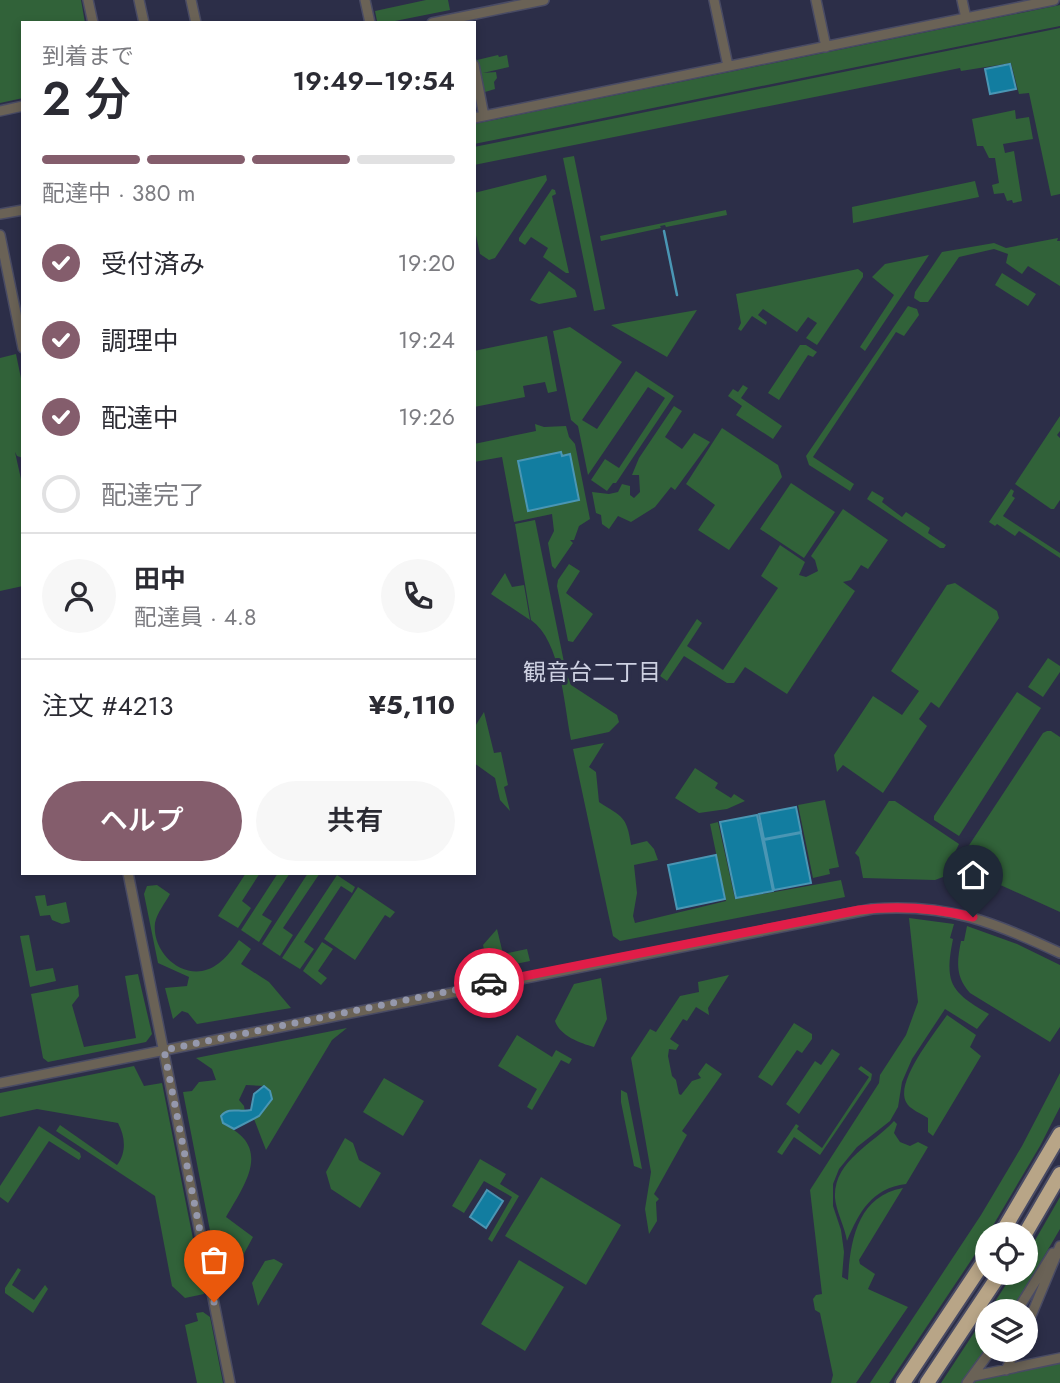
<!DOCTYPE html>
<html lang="ja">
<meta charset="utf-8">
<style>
body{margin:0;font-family:Jost,"Noto Sans JP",sans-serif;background:#f7f7f7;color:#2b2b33;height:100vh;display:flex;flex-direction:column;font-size:26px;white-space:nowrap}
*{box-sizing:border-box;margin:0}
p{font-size:23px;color:#7c7c81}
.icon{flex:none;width:38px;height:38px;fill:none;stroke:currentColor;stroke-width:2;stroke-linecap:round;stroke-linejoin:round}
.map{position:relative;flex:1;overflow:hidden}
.sheet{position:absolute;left:21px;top:21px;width:455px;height:854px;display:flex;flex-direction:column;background:#fff;border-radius:0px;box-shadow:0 4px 10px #0003}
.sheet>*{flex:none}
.tools{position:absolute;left:975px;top:1222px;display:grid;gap:14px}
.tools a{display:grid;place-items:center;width:63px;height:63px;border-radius:50%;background:#fff;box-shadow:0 4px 10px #0003;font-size:35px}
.pin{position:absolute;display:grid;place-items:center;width:60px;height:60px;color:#fff;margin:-72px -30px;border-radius:50% 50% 50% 0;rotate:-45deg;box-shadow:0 0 7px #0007}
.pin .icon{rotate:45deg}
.courier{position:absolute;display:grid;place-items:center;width:70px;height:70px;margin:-35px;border:5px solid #e11d48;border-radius:50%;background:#fff;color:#222;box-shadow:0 2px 9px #0007}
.overview em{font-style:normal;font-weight:600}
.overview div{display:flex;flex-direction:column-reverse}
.overview{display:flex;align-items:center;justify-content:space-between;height:119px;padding:0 21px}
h1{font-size:46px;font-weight:600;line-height:52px}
.bar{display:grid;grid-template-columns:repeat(4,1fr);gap:10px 7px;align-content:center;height:84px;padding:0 21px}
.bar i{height:9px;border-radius:5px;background:#e1e1e2}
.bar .selected{background:#845d6c}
.bar p{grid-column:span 4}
.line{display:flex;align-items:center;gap:18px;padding:0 21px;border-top:2px solid #e1e1e2}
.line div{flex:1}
.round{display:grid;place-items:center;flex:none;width:74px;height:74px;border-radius:37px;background:#f7f7f7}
ol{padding:0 21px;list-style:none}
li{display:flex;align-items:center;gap:21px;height:77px}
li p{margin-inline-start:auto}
li .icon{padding:7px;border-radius:50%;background:#845d6c;color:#fff;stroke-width:4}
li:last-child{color:#7c7c81}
li i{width:38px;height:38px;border:4px solid #e1e1e2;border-radius:50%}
.cta{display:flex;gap:14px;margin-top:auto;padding:14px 21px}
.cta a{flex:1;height:80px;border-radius:42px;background:#845d6c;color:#fff;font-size:28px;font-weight:600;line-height:80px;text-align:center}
.cta a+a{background:#f7f7f7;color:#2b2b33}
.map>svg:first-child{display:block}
</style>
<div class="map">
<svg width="1060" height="1383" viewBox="0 0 1060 1383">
<rect width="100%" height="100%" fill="#2c2e48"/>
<path fill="#316239" d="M0,0H81L85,23H23V98L0,103Z
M426,0H448L450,10L385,23L377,21L375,11Z
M1060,5V26L474,144V124Z
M1060,28V194L1051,196L1029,93L1019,94L1011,63L961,71L960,68L474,165V147Z
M498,55L499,57L507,55L509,67L483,73L496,72L497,78L494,82L495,89L485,92L477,60Z
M1015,110L1016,119L1029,117L1033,139L1003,144L1005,153L1014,151L1022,201L1013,203L1012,200L1007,201L1004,193L994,194L992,185L999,183L995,158H989L983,146H977L972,119Z
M574,156L605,309L594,311L563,158Z
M546,175L547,180L495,258L489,260L480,254L474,226V193Z
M975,181L979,197L853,223L852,207Z
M552,189L555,190L556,194L552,196L569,273H566L543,257L548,248L531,237L525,245L519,241V238Z
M726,210L727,215L666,227L665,225L660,226L661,228L601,241L600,236Z
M1058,238L1057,241H1060V286L1028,266L1022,274L1006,263L1008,254L994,249L959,257L928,302H920L914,298L915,292L942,252L994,243L1006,248Z
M929,255L865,351L860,347L894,295L872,277L885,264Z
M858,269L863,273V277L817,345L806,338L817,323L808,317L797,332L763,309L758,315L767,322L766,325L752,316L741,331L738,329L741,323L736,294Z
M549,271L575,290L577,297L539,304L530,300Z
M1002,273L1036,294L1028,306L995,285Z
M908,306L917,309L919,315L904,336L896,332L813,457L854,484L850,491L809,465L806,456Z
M697,310L667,357L611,325Z
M570,327L622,362L582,420L597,429L636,371L674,396L616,483H613L607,491L591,480L605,459L619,468L665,398L648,387L588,475L578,426L571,420L553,331Z
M547,336L557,391L548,393L545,382L523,386L525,397L474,407V351Z
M800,345H806L817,352L813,357L808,355L779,400L768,393Z
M16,354L23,388V458L17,456L15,452L23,488V586L0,591V358Z
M743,385L748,388L741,398L782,426L773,439L736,415L742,406L728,396L733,389L738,392Z
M674,406L682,411L665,437L682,449L694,433L710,442L675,490L671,487L655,507L631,522L618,516L609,529L602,524L601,515L596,513L592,492L609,494L618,492L622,484L630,486V495L634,498L640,492L639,475H632L639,458Z
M1060,416V431L1057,435L1060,438V500L1054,509H1051L1015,484Z
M535,424L544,427L566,426L569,437L575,444L590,519L579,526L574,540H570L573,543L555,569L552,566L548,543L554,531L552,514L514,522L502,457L474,462V444L536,431Z
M722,428L778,465L782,477L729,550L698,530L715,505L686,484Z
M791,483L835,512L804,558L760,529Z
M1011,489L1014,491L1012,496L1015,498L1003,516L1060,553V558L1019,531L1015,536L997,524L995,526L989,522Z
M872,491L884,498L882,502L902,517L906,512L930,528L928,533L946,545L944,548H940L867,499Z
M843,509L888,540L868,569L861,565L851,580L843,582L855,591L787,694L745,667L734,683H727L684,656L667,681L660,676L697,619L702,623L687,646L723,670L778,588L761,576L780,545L805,562L799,575L806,577L818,571L815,560L811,556Z
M535,520L566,672L571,685L617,715L619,722L609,732L571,740C564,705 561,641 531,620L515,524Z
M569,564L580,571L566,593L593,614L573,642L568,641L557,586L558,580Z
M505,573L512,587L524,585L530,620L491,594Z
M955,583L997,611L999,618L939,708L931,702L919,719L927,726L883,793L843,765L837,772L834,755L873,696L902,715L919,691L891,671L947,585Z
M1048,658L1060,666V672L1043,697L1028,687Z
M1017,692L1041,708L959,836L934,820V816Z
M484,712L494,753L501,752L508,785L504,787L510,811L500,800L495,778L474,763V728Z
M1047,731H1051L1060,737V912L963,868L960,864V859L1043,733Z
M604,743L589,767L596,772L599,802C622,817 627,816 631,845L647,841L654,849L658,860L634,865L637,893L633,916L635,923L726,901L710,824L718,822L735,899L841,880L845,897L620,941L613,936L573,749Z
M695,768L718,783L715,788L731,798L734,794L745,801L727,809L699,813L675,798Z
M825,800L839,867L829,869L830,874L813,878L798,805Z
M889,801H895L959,844L943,877L935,880L863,878L859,857L855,853Z
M246,873H260L242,901L251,908L238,928L218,916Z
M278,873H290L262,915L272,921L259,942L241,930Z
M308,873H320L283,928L293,935L280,956L262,944Z
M337,875L355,887L352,893L341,886L304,942L314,949L300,969L282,958Z
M157,885L170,894C165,903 157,913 155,923C152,948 175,975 202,971C219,968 230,953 239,940L251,949L241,964L269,982L291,1008L197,1024L188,1013L182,1011L173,1019L165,988L187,986L189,977L158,963L144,894L147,886Z
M358,887L395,912L390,918L385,915L355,960L324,939Z
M45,895L47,906L66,902L70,922L62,924L52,920L50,915L40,916L35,896Z
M909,918L954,924L950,938L953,939C944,984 951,992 989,1014L977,1029L945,1009L912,1059L902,1082L898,1107L890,1121L857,1147L839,1169L833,1184V1206L841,1230L844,1252L842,1277L848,1280C850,1242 857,1196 903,1188L859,1260L860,1264L875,1274L868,1289L908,1307L856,1383H831L833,1375L820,1313L815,1310L813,1299L816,1295L822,1294L810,1190L879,1083L880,1075L906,1035L918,1002Z
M967,926L1017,944L1060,965V1027L1050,1042L970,993C955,976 957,962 961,941H964Z
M497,929L503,954L527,949L530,961L491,969L488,967L483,945Z
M29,935L36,971L53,968L56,981L30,987L20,936Z
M322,942L333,949L318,971L327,978L321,985L303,971Z
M138,974L152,1034L146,1042L48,1062L43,1058L31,994L78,985L79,996L72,1005L84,1047L136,1038L125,976Z
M729,975L708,1008L709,1015L696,1007L687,1021L683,1019L670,1039L679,1045L676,1050L669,1049L668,1056L672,1076L676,1080L679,1094L681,1095L692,1081L701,1078L698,1074L706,1063L722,1074L682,1131L687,1135L654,1194L659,1199L656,1202L657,1221L649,1234L645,1209L651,1172L631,1058L650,1029L656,1032L680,996L699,992L698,982Z
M601,978L607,1019L594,1047C580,1043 560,1036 555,1021L574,984Z
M947,1015L976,1035L970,1047L981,1056L933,1136L928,1132V1118C922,1114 909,1109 906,1102C895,1081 935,1033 947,1015Z
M794,1023L812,1034V1039L802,1053L797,1050L772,1086L758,1077Z
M347,1028L332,1040L266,1150L254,1119L259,1116L264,1086L246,1085L239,1100L244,1106L245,1112L234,1110L225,1125C273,1148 244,1185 226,1217L253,1237L227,1285L228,1289L221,1287L183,1092L192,1091L199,1082L216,1080L212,1069L196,1058Z
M517,1035L552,1057L556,1050L572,1059L569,1064L561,1060L532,1110L527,1107L537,1089L498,1066Z
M832,1049L840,1054L799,1114L786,1104L815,1061L821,1065Z
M134,1066L144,1086L162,1083L204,1294L185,1298L172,1286L155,1196L56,1131L60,1125L117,1165C127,1152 125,1136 118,1123L37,1109L0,1117V1093Z
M861,1066L872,1074L871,1080L820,1155L794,1137L782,1155L777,1152L796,1124L799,1126L797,1129L822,1148L869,1077L858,1069Z
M1060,1073V1107L1040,1146L982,1244L889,1383H870L981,1215L1022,1146Z
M384,1078L424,1101L403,1136L363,1112Z
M621,1090L627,1093L642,1169L634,1166L621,1102Z
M894,1121L897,1124L894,1133L900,1142L910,1146L918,1142L928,1147L906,1184C872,1188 859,1212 847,1241C845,1227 836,1211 835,1198C833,1161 873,1144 894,1121Z
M39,1126L80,1153L81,1157L79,1160L49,1141L8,1203L0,1197V1186Z
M345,1138L353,1143L359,1160L381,1173L360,1208L331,1189L326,1172Z
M480,1159L506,1174L500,1184L519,1196L492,1242L488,1239L512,1197L484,1181L464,1213L452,1206Z
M541,1177L621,1225L586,1285L505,1236Z
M1060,1197V1229L1015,1306L1012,1311H989L1014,1272H1026V1256Z
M274,1259L283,1264L258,1306L252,1283L265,1261Z
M519,1260L564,1287L525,1351L481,1324Z
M18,1268L21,1270L12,1285L34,1300L45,1285L48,1289L33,1313L5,1293V1288Z
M203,1312L210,1317L223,1383H197L185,1325L198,1321L196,1313Z
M987,1313V1349L961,1383H941Z
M1060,1362V1383H973L976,1381Z"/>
<path fill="#127da0" stroke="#4a96b4" stroke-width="2" d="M1010,64L1016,89L990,94L985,69Z
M561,452L562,456L570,454L579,500L528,511L518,461Z
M796,807L801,832L764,839L759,814Z
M757,815L773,891L736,898L720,822Z
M801,833L811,883L774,890L764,840Z
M716,855L725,899L677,909L668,865Z
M264,1086L270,1091L272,1099L259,1116L234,1129L223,1123L221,1116C229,1106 240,1113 251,1110L254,1094Z
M487,1190L503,1201L486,1228L470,1217Z"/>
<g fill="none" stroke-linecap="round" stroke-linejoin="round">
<path stroke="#4a96b4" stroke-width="2.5" d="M664,231L677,295"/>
<defs>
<path id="minor" d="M88,0L93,23
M139,0L144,23
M191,0L196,23
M365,0L370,23
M714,0L728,66
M816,0L826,47
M962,0L966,18
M432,23L544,0
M474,65L484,116
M0,111L23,106
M474,118L1054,0
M0,214L23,210
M0,235L23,348
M128,873L230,1383
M0,1083L872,909C947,903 994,922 1060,953
M1017,1311L1053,1253
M1026,1328L1060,1246
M1006,1370L1016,1349
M974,1376L1060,1358
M967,1383L992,1349"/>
<path id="highway" d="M1001,1234L1060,1134
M1025,1234L1060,1174
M903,1383L987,1257
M927,1383L1001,1272"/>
</defs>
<use href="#minor" stroke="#494b64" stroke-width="12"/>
<use href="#highway" stroke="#494b64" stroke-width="18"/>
<use href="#minor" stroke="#6a6256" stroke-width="9"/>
<use href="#highway" stroke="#b8a587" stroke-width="14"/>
</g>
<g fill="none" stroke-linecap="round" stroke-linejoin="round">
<path stroke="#9598ac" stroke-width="7" stroke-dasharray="0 12.6" d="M214,1302L164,1050L489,983"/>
<path stroke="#e11d48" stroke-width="9" d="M489,983L859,910C898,905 935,908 973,917"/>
</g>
<g text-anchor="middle" stroke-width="6" stroke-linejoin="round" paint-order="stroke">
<g font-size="23" fill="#ced1e2" stroke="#2c2e48">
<text x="592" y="680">観音台二丁目</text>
</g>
</g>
</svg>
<div class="tools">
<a><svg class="icon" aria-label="locate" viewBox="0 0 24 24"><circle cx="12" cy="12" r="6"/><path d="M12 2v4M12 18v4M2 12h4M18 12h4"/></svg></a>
<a><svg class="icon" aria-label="layers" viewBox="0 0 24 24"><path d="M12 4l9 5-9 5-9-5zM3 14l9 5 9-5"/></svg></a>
</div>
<div class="pin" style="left:214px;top:1302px;background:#ea580c"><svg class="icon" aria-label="bag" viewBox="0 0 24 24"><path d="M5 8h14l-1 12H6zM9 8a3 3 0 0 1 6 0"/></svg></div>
<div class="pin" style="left:973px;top:917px;background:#1f2937"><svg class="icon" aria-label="home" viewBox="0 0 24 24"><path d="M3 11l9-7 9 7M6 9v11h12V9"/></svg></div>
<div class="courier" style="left:489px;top:983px"><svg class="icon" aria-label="car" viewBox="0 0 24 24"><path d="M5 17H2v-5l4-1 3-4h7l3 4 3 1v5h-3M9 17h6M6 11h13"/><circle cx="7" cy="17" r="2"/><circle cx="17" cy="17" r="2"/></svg></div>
<section class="sheet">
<div class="overview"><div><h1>2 分</h1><p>到着まで</p></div><em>19:49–19:54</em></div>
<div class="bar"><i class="selected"></i><i class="selected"></i><i class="selected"></i><i></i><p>配達中 · 380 m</p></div>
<ol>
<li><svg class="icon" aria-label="check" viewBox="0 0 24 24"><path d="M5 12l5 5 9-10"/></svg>受付済み<p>19:20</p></li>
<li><svg class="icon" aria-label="check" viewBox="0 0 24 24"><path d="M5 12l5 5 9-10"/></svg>調理中<p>19:24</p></li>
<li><svg class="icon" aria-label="check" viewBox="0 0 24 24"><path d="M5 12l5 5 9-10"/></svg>配達中<p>19:26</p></li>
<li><i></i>配達完了</li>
</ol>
<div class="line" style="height:126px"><a class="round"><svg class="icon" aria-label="person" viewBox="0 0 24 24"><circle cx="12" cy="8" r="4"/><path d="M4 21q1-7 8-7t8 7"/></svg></a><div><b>田中</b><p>配達員 · 4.8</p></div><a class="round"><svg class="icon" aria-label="phone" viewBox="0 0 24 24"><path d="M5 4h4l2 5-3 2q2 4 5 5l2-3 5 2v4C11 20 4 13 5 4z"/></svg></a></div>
<div class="line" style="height:91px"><div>注文 #4213</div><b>¥5,110</b></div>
<div class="cta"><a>ヘルプ</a><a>共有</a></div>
</section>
</div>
